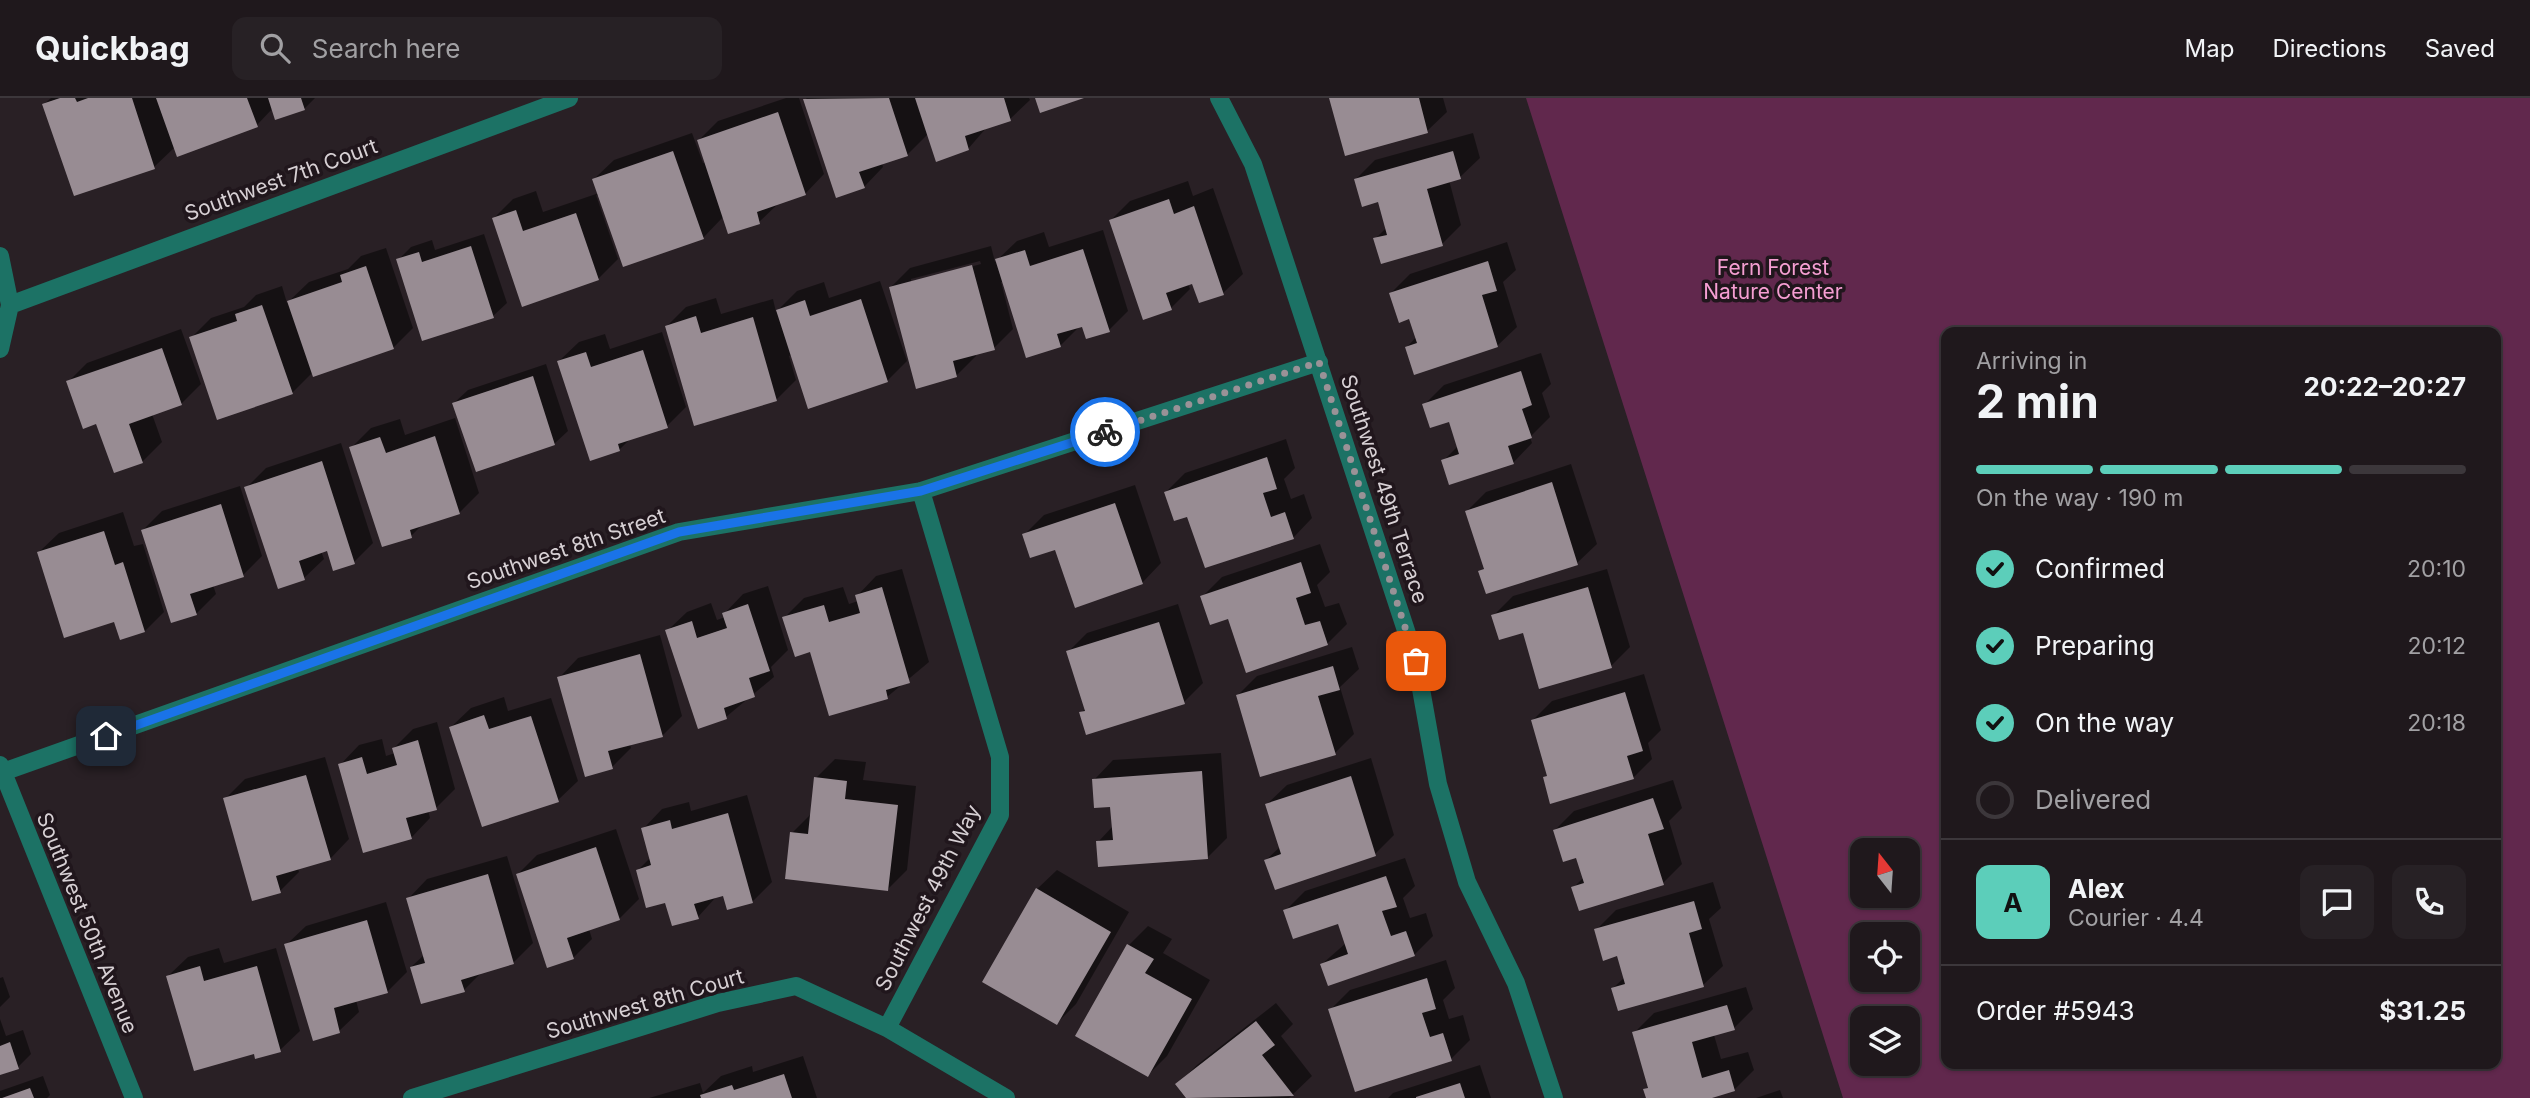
<!DOCTYPE html>
<meta charset="utf-8">
<style>
body{margin:0;font-family:Inter,sans-serif;background:#272125;color:#f1f3f6;height:100vh;display:flex;flex-direction:column;font-size:26px;white-space:nowrap}
*{box-sizing:border-box;margin:0}
p{font-size:23px;color:#a1a0a3}
.icon{flex:none;width:38px;height:38px;fill:none;stroke:currentColor;stroke-width:2;stroke-linecap:round;stroke-linejoin:round}
.map{position:relative;flex:1;overflow:hidden}
.drawer{position:absolute;left:1941px;top:229px;width:560px;height:742px;display:flex;flex-direction:column;background:#1f181c;border-radius:14px;box-shadow:0 2px 5px #0004,0 0 0 2px #3c373b}
.drawer>*{flex:none}
.needle{width:46px;rotate:343deg}
.tools{position:absolute;left:1850px;top:740px;display:grid;gap:14px}
.tools a{display:grid;place-items:center;width:70px;height:70px;border-radius:14px;background:#1f181c;box-shadow:0 2px 5px #0004,0 0 0 2px #3c373b;font-size:35px}
.pin{position:absolute;display:grid;place-items:center;width:60px;height:60px;color:#fff;margin:-30px;border-radius:14px;box-shadow:0 4px 10px #0006}
.courier{position:absolute;display:grid;place-items:center;width:70px;height:70px;margin:-35px;border:5px solid #1a73e8;border-radius:50%;background:#fff;color:#222;box-shadow:0 2px 9px #0007}
.summary em{font-style:normal;font-weight:700}
.summary div{display:flex;flex-direction:column-reverse}
.summary{display:flex;align-items:center;justify-content:space-between;height:119px;padding:0 35px}
h1{font-size:46px;font-weight:700;line-height:52px}
.bar{display:grid;grid-template-columns:repeat(4,1fr);gap:10px 7px;align-content:center;height:84px;padding:0 35px}
.bar i{height:9px;border-radius:5px;background:#3c373b}
.bar .current{background:#5cceba}
.bar p{grid-column:span 4}
.line{display:flex;align-items:center;gap:18px;padding:0 35px;border-top:2px solid #3c373b}
.line div{flex:1}
.round{display:grid;place-items:center;flex:none;width:74px;height:74px;border-radius:14px;background:#272125}
ol{padding:0 35px;list-style:none}
li{display:flex;align-items:center;gap:21px;height:77px}
li p{margin-inline-start:auto}
li .icon{padding:7px;border-radius:50%;background:#5cceba;color:#111;stroke-width:4}
li:last-child{color:#a1a0a3}
li i{width:38px;height:38px;border:4px solid #3c373b;border-radius:50%}
header{display:flex;align-items:center;gap:42px;box-sizing:border-box;height:98px;padding:0 35px;background:#1f181c;border-bottom:2px solid #3c373b}
header strong{font-size:33px}
nav{display:flex;gap:38px;margin-inline-start:auto;font-size:24px}
.search{width:490px;height:63px;background:#272125;display:flex;align-items:center;gap:18px;box-sizing:border-box;padding:0 24px;border-radius:14px;color:#a1a0a3;font-size:26px}
.map>svg:first-child{display:block}
</style>
<header>
<strong>Quickbag</strong>
<div class="search"><svg class="icon" aria-label="search" viewBox="0 0 24 24"><circle cx="10" cy="10" r="6"/><path d="M15 15l6 6"/></svg>Search here</div>
<nav><a>Map</a><a>Directions</a><a>Saved</a></nav>
</header>
<div class="map">
<svg width="2530" height="1000" viewBox="0 0 2530 1000">
<rect width="100%" height="100%" fill="#292025"/>
<path fill="#61284d" fill-rule="evenodd" d="M1526,0H2530V1000H1843ZM1946,234H2496V966H1946ZM1862,752H1908V798H1862ZM1862,836H1908V882H1862ZM1862,920H1908V966H1862Z"/>
<path fill="#0007" fill-rule="evenodd" d="M51,0H315L304,11L273,10L257,27L175,49L154,69L44,6Z
M786,0H799L824,76L805,96L780,104L759,124L724,118L703,140L596,97L618,161L598,181L494,120L513,101L536,93L543,114L599,95L594,81L614,62L692,35L703,65L706,64L699,42L718,23Z
M806,0H1029L1030,2L1010,21L987,29L968,51L929,35L907,57L882,65L883,69L864,89Z
M1331,0H1443L1447,14L1427,33Z
M1473,35L1480,60L1460,79L1449,82L1461,127L1442,146L1375,141L1387,129L1380,102L1356,81L1375,62Z
M1188,83L1193,98L1213,90L1243,176L1223,195L1193,184L1188,186L1190,191L1171,210L1111,122L1130,103Z
M1103,132L1128,213L1109,232L1080,228L1060,248L1004,183L1001,184L1013,231L994,250L975,255L976,258L956,278L891,189L910,170L991,148L995,164L1017,143L1044,134L1049,149ZM980,163L981,166L911,185V181Z
M484,136L507,205L493,218L398,162L411,149L432,142L435,152Z
M1507,144L1516,172L1503,184L1517,229L1497,248L1407,249L1417,238L1411,218L1391,195L1410,176Z
M386,150L413,230L393,250L313,274L292,295L191,240L211,220L244,209L256,197L282,188L287,205L309,184L348,171L361,158Z
M880,183L907,263L887,283L792,257L789,258L796,282L776,302L667,228L686,209L716,200L721,216L773,201L776,214L797,193L824,184L829,200Z
M181,231L201,286L181,306L152,316L162,344L143,363L115,373L97,324L68,284L87,265Z
M662,234L686,309L667,328L631,340L619,352L559,263L579,244L605,236L610,251Z
M1541,255L1551,286L1542,295L1550,319L1530,339L1532,345L1513,365L1443,363L1458,348L1450,322L1424,307L1444,287Z
M546,266L568,333L554,346L454,305L468,292Z
M455,320L479,395L459,415L422,427L411,438L351,350L371,330L400,321L405,337Z
M1286,341L1295,370L1284,381L1291,401L1304,396L1312,420L1293,440L1188,416L1166,394L1185,375Z
M341,345L373,445L354,464L328,451L321,453L324,461L304,480L246,390L266,370Z
M1571,366L1597,446L1577,465L1480,474L1485,469L1467,413L1486,394Z
M1135,387L1161,465L1142,485L1024,437L1044,417Z
M240,388L262,458L243,477L213,487L216,496L197,515L172,523L143,432L162,413Z
M123,414L134,448L143,446L164,514L145,533L115,522L39,454L59,435Z
M1320,446L1330,474L1317,487L1325,509L1339,505L1347,526L1327,546L1229,519L1202,499L1222,479Z
M902,471L929,564L887,599L811,552L784,520L804,500L843,489L849,506L858,503L857,498L876,478Z
M1607,471L1630,549L1611,568L1493,518L1513,498Z
M768,488L788,552L771,569L774,579L726,619L667,533L687,514L711,505L717,522L725,519L724,516L743,496Z
M1178,506L1203,585L1184,604L1081,615L1086,610L1068,554L1087,535Z
M660,537L682,618L663,637L630,646L631,650L612,669L559,580L578,560Z
M1352,549L1359,571L1340,589L1354,636L1335,655L1238,597L1257,578Z
M1644,576L1661,632L1648,645L1652,661L1633,680H1545L1549,676L1533,622L1552,603Z
M504,599L508,613L551,600L578,683L558,702L451,629L471,610Z
M437,624L455,691L436,710L428,712L430,720L411,740L340,667L359,647L382,641L386,658L395,655L394,650L413,631Z
M1221,655L1227,740L1207,760L1098,744L1113,728L1112,707L1094,682L1113,662Z
M325,659L349,741L330,761L298,770L299,774L280,793L225,701L245,681Z
M1371,660L1394,737L1375,756L1266,762L1281,748L1267,706L1287,687Z
M835,661L866,664L863,682L916,688L907,772L888,791L792,735L812,715L816,680Z
M1673,682L1682,710L1669,723L1682,766L1663,785L1573,790L1584,779L1577,758L1555,732L1574,713Z
M747,697L772,784L752,804L724,796L717,798L698,819L666,803L638,772L651,759L643,731L662,711L689,704L691,713Z
M616,731L639,801L619,821L589,831L592,841L573,860L518,776L537,757Z
M507,758L533,845L513,865L482,874L464,892L411,869L424,857L408,801L427,781Z
M1405,760L1415,788L1403,800L1410,820L1426,815L1433,838L1414,857L1322,866L1346,845L1339,824L1285,813L1305,793Z
M1057,772L1129,814L1076,906L1057,925L1037,791Z
M1713,784L1721,810L1709,821L1723,868L1703,887L1613,890L1625,879L1618,856L1596,832L1616,812Z
M386,804L407,874L387,894L356,902L359,914L339,933L286,847L306,828Z
M1148,828L1172,841L1163,855L1210,882L1167,958L1148,977L1129,847Z
M219,850L224,865L276,850L300,933L280,952L255,954L168,878L188,859Z
M1446,862L1455,890L1443,902L1449,921L1463,917L1470,942L1451,961L1330,912L1350,892Z
M3,879L10,899L0,909V880Z
M1746,889L1753,911L1734,930L1714,937L1721,961L1748,954L1754,972L1734,992L1705,1000H1648L1645,992L1649,988L1634,935L1654,915Z
M1276,905L1293,926L1281,938L1312,978L1289,1000H1188L1178,986L1197,967Z
M0,921L6,938L23,932L31,956L18,969L0,975Z
M803,958L817,1000H649L700,985L703,995L721,978L752,968L753,974Z
M1480,967L1491,1000H1388L1393,995Z
M43,978L50,997L47,1000H0V993Z
M1780,992L1783,1000H1756Z"/>
<path fill="#988c93" d="M60,0H75L77,4L88,0H132L155,71L74,98L42,6Z
M156,0H247L258,29L177,59Z
M268,0H301L305,12L275,22Z
M889,0L908,58L859,74L865,90L836,100L803,1Z
M915,0H1004L1011,23L965,38L969,52L936,64Z
M1035,0H1084L1040,15Z
M1329,0H1419L1428,35L1345,58Z
M778,14L806,97L757,114L760,126L728,136L697,42Z
M673,53L704,141L623,169L592,81Z
M1453,53L1461,81L1427,91L1443,148L1381,166L1373,140L1387,137L1378,104L1362,109L1354,81Z
M1169,101L1174,116L1194,108L1224,197L1199,205L1192,186L1166,195L1172,212L1143,222L1109,122Z
M516,112L523,133L576,115L599,182L522,209L492,120Z
M471,148L494,220L422,243L396,161L419,154L422,164Z
M1083,151L1110,234L1086,241L1082,229L1057,236L1061,249L1026,260L995,161L1025,152L1030,168Z
M1488,163L1497,193L1482,197L1498,249L1414,277L1405,249L1417,245L1409,221L1399,225L1389,195Z
M972,167L995,252L953,263L957,279L916,291L889,189Z
M366,168L394,251L313,279L287,203L342,184L340,177Z
M861,201L888,284L808,311L776,212L805,202L810,218Z
M262,207L293,296L217,322L189,239L237,223L235,216Z
M696,218L701,235L753,219L777,303L694,328L665,228Z
M162,250L182,307L129,326L143,365L114,375L96,326L83,331L66,283Z
M643,252L668,330L618,346L620,353L590,363L557,263L586,254L591,269Z
M1521,273L1532,307L1522,311L1532,340L1508,348L1514,366L1449,387L1441,362L1459,356L1449,324L1430,330L1422,306Z
M533,278L555,347L476,374L452,305Z
M435,338L460,416L410,432L412,440L382,449L349,349L380,339L386,355Z
M1267,359L1277,391L1263,395L1271,419L1285,414L1294,441L1205,470L1187,419L1174,423L1164,394Z
M322,363L355,466L333,473L327,453L299,463L305,482L278,491L244,389Z
M1552,384L1578,467L1486,496L1478,473L1484,471L1465,413Z
M1115,405L1143,486L1075,510L1055,452L1030,460L1022,436Z
M221,406L244,479L190,496L197,517L171,525L141,432Z
M104,433L115,467L123,464L145,534L120,542L114,524L64,540L37,454Z
M1301,464L1311,495L1296,500L1305,527L1320,523L1328,547L1246,575L1228,521L1210,527L1200,498Z
M882,489L910,585L886,592L888,601L829,618L810,554L795,559L782,519L824,507L829,524L860,515L855,497Z
M1588,489L1612,570L1539,591L1523,535L1499,542L1491,517Z
M748,506L770,573L749,580L755,599L724,610L727,621L698,631L665,532L692,523L697,540L727,530L722,515Z
M1159,524L1185,606L1086,637L1079,614L1085,613L1066,553Z
M640,556L663,639L608,653L613,671L585,679L557,579Z
M1333,568L1340,592L1318,598L1336,657L1260,679L1236,597Z
M1625,594L1643,653L1627,658L1634,681L1550,706L1543,679L1547,678L1531,622Z
M484,617L489,631L531,618L559,704L482,729L449,629Z
M418,642L437,712L406,720L412,741L363,755L338,666L362,659L367,676L397,667L392,650Z
M1202,673L1208,761L1098,769L1096,743L1113,742L1110,709L1094,710L1092,681Z
M306,677L331,762L276,778L281,795L252,803L223,700Z
M1351,678L1376,758L1275,792L1264,762L1281,756L1265,706Z
M814,679L847,683L845,701L898,707L888,793L785,781L790,734L808,736Z
M1653,700L1664,731L1648,736L1664,787L1579,813L1571,789L1584,785L1576,760L1563,764L1553,732Z
M728,715L753,805L727,812L723,798L694,806L699,821L672,828L665,805L646,810L636,772L651,767L641,730L670,722L672,731Z
M596,749L620,822L567,840L574,861L547,870L516,776Z
M488,776L514,866L461,882L465,894L421,906L410,869L425,865L406,800Z
M1386,778L1397,809L1382,813L1391,838L1406,833L1415,858L1328,888L1320,866L1348,856L1338,826L1293,841L1283,812Z
M1036,790L1111,834L1057,927L982,884Z
M1694,803L1702,831L1689,835L1704,889L1618,913L1611,890L1625,886L1617,858L1603,863L1594,831Z
M367,822L388,895L334,910L340,935L313,943L284,846Z
M1127,846L1154,861L1145,875L1192,901L1148,979L1075,938Z
M200,868L204,883L257,868L281,954L255,961L254,956L194,973L166,878Z
M1427,880L1436,911L1422,915L1430,939L1443,935L1452,963L1355,994L1328,911Z
M1727,907L1735,932L1692,944L1702,980L1729,972L1735,993L1712,1000H1646L1643,991L1648,990L1632,934Z
M1256,923L1275,947L1262,957L1294,998L1186,1000L1175,986Z
M10,944L19,971L0,977V948Z
M784,976L792,1000H701L700,997L732,987L734,992Z
M1460,985L1465,1000H1416V999Z
M30,990L34,1000H2Z"/>
<g fill="none" stroke-linecap="round" stroke-linejoin="round">
<path stroke="#1c7265" stroke-width="18" d="M1219,0L1253,66L1416,563L1438,686L1467,784L1516,885L1554,1000
M0,158L10,207L0,251
M10,207L569,0
M0,667L134,1000
M0,675L679,434L921,393L1319,264
M887,930L1000,717V659L921,393
M412,1000L718,905L796,888L887,930L1006,1000"/>
</g>
<g fill="none" stroke-linecap="round" stroke-linejoin="round">
<path stroke="#9a9297" stroke-width="7" stroke-dasharray="0 12.6" d="M1105,334L1319,264L1416,563"/>
<path stroke="#1a73e8" stroke-width="9" d="M106,638L679,434L921,393L1105,334"/>
</g>
<g text-anchor="middle" stroke-width="7" stroke-linejoin="round" paint-order="stroke">
<g font-size="21" fill="#d7d0d4" stroke="#20161c">
<text transform="translate(281 82) rotate(-20)" y="7">Southwest 7th Court</text>
<text transform="translate(1384 391) rotate(72)" y="7">Southwest 49th Terrace</text>
<text transform="translate(566 451) rotate(-19)" y="7">Southwest 8th Street</text>
<text transform="translate(928 800) rotate(-63)" y="7">Southwest 49th Way</text>
<text transform="translate(87 825) rotate(68)" y="7">Southwest 50th Avenue</text>
<text transform="translate(645 906) rotate(-16)" y="7">Southwest 8th Court</text>
</g>
<g font-size="21" fill="#f59ed2" stroke="#20161c">
<text x="1773" y="177">Fern Forest<tspan x="1773" dy="24">Nature Center</tspan></text>
</g>
</g>
</svg>
<div class="tools">
<a><svg class="needle" viewBox="-14 -14 28 28"><path d="M0-13l5 13h-10z" fill="#e53935"/><path d="M0 13l5-13h-10z" fill="#a1a0a3"/></svg></a>
<a><svg class="icon" aria-label="locate" viewBox="0 0 24 24"><circle cx="12" cy="12" r="6"/><path d="M12 2v4M12 18v4M2 12h4M18 12h4"/></svg></a>
<a><svg class="icon" aria-label="layers" viewBox="0 0 24 24"><path d="M12 4l9 5-9 5-9-5zM3 14l9 5 9-5"/></svg></a>
</div>
<div class="pin" style="left:1416px;top:563px;background:#ea580c"><svg class="icon" aria-label="bag" viewBox="0 0 24 24"><path d="M5 8h14l-1 12H6zM9 8a3 3 0 0 1 6 0"/></svg></div>
<div class="pin" style="left:106px;top:638px;background:#1f2937"><svg class="icon" aria-label="home" viewBox="0 0 24 24"><path d="M3 11l9-7 9 7M6 9v11h12V9"/></svg></div>
<div class="courier" style="left:1105px;top:334px"><svg class="icon" aria-label="bike" viewBox="0 0 24 24"><circle cx="6" cy="16" r="4"/><circle cx="18" cy="16" r="4"/><path d="M6 16l4-8h5l3 8M10 8l3 8H6M13 5h3"/></svg></div>
<section class="drawer">
<div class="summary"><div><h1>2 min</h1><p>Arriving in</p></div><em>20:22–20:27</em></div>
<div class="bar"><i class="current"></i><i class="current"></i><i class="current"></i><i></i><p>On the way · 190 m</p></div>
<ol>
<li><svg class="icon" aria-label="check" viewBox="0 0 24 24"><path d="M5 12l5 5 9-10"/></svg>Confirmed<p>20:10</p></li>
<li><svg class="icon" aria-label="check" viewBox="0 0 24 24"><path d="M5 12l5 5 9-10"/></svg>Preparing<p>20:12</p></li>
<li><svg class="icon" aria-label="check" viewBox="0 0 24 24"><path d="M5 12l5 5 9-10"/></svg>On the way<p>20:18</p></li>
<li><i></i>Delivered</li>
</ol>
<div class="line" style="height:126px"><b class="round" style="background:#5cceba;color:#111">A</b><div><b>Alex</b><p>Courier · 4.4</p></div><a class="round"><svg class="icon" aria-label="chat" viewBox="0 0 24 24"><path d="M4 5h16v11H9l-5 4z"/></svg></a><a class="round"><svg class="icon" aria-label="phone" viewBox="0 0 24 24"><path d="M5 4h4l2 5-3 2q2 4 5 5l2-3 5 2v4C11 20 4 13 5 4z"/></svg></a></div>
<div class="line" style="height:91px"><div>Order #5943</div><b>$31.25</b></div>
</section>
</div>
